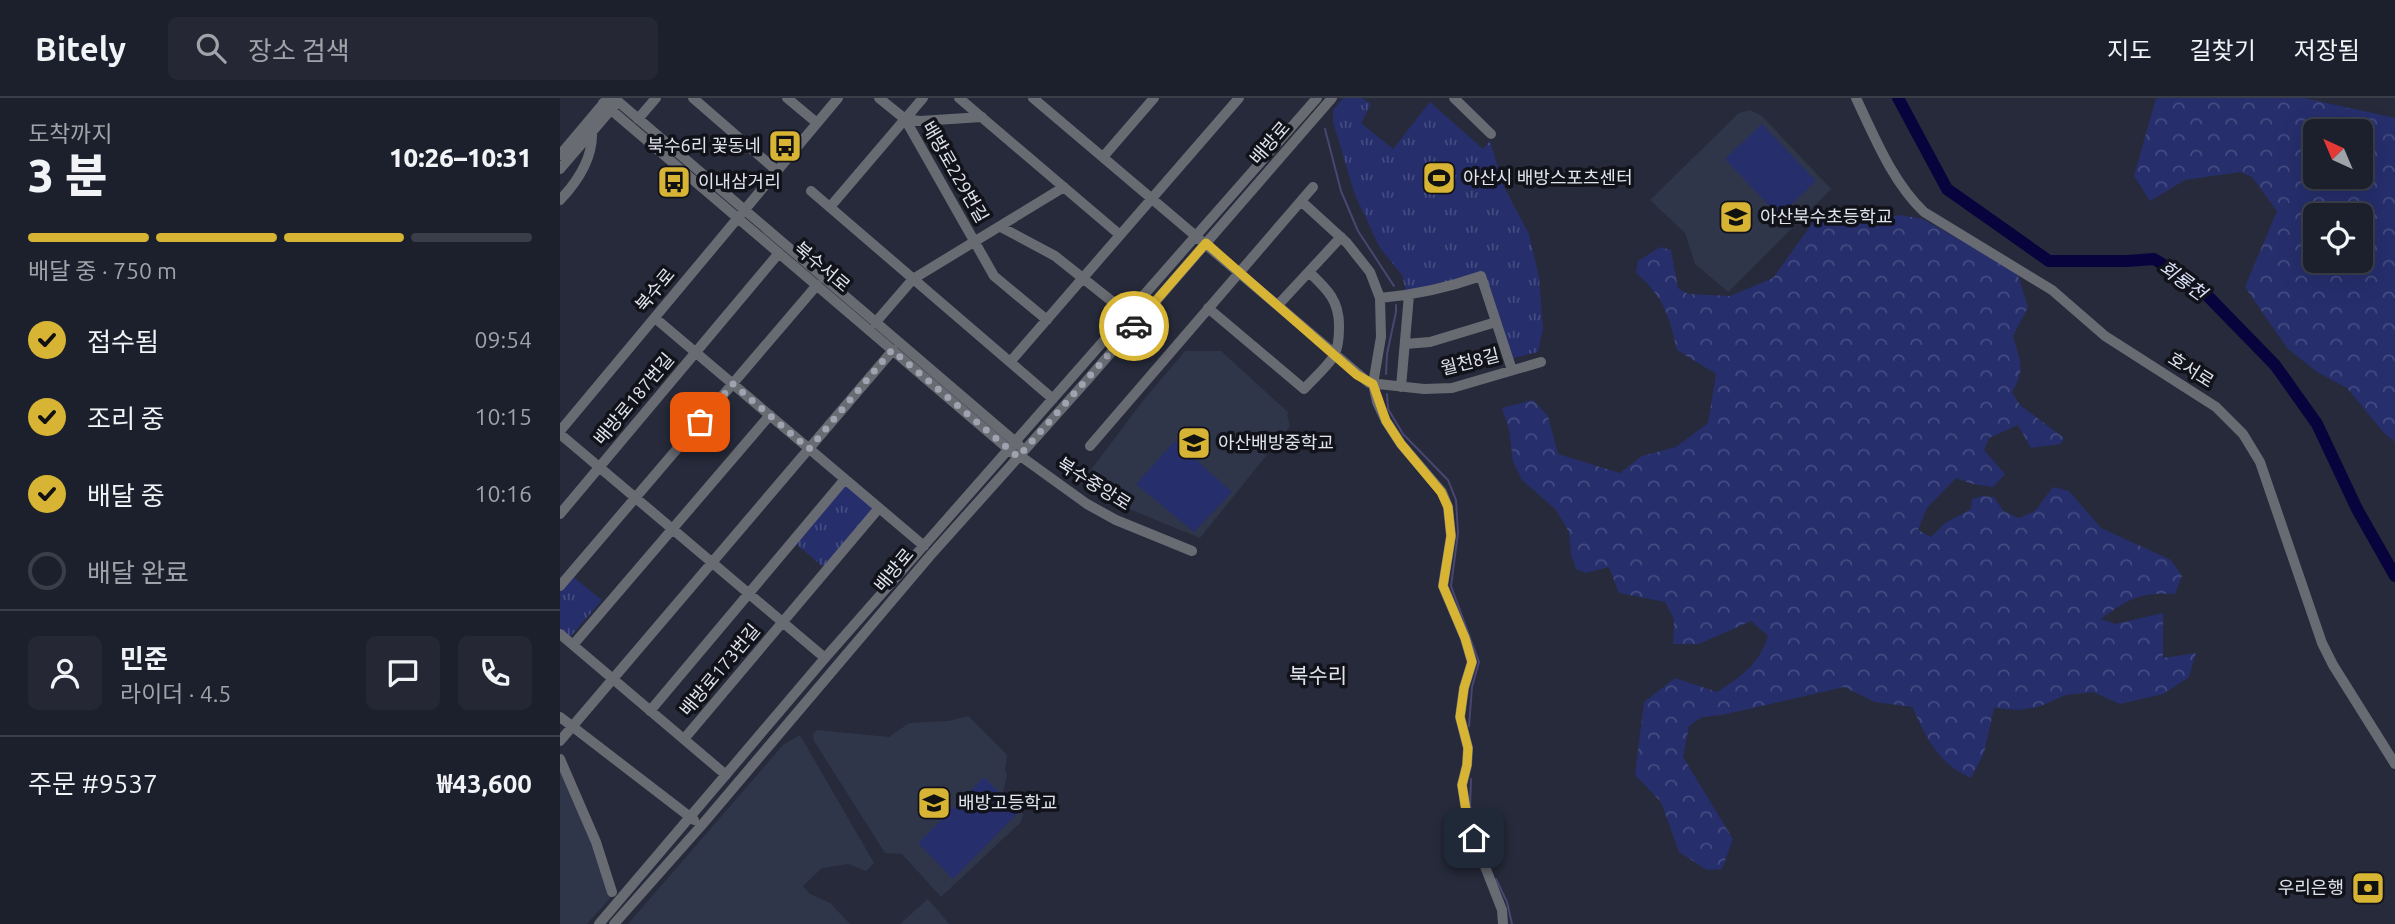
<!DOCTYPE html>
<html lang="ko">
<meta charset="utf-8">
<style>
body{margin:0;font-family:Ubuntu,"Noto Sans KR",sans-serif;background:#252834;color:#f1f3f6;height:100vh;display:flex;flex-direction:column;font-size:26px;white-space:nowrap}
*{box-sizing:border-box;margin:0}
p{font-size:23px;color:#a0a3a9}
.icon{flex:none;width:38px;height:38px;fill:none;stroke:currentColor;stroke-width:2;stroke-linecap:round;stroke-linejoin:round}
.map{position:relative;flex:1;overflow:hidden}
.panel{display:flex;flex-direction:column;background:#1c202c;width:560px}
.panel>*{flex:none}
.needle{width:46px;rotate:316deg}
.fabs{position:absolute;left:1743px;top:21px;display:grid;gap:14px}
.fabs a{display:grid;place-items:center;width:70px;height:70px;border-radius:10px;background:#1c202c;box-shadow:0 7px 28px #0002,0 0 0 2px #3a3e48;font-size:35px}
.pin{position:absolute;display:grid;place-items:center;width:60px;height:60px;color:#fff;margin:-30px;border-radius:14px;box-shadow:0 4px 10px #0006}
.courier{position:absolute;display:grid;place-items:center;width:70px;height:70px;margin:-35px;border:5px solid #d7b434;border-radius:50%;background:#fff;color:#222;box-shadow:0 2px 9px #0007}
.overview em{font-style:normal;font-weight:800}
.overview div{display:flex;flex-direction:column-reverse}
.overview{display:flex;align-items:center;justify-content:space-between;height:119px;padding:0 28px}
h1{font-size:46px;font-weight:800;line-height:52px}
.bar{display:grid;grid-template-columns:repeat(4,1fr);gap:10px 7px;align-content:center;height:84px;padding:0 28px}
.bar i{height:9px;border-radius:5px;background:#3a3e48}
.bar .on{background:#d7b434}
.bar p{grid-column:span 4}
.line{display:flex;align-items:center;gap:18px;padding:0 28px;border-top:2px solid #3a3e48}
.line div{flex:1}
.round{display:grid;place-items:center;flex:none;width:74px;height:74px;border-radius:10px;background:#252834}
ol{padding:0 28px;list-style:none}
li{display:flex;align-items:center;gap:21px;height:77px}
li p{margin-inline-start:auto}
li .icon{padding:7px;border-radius:50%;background:#d7b434;color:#111;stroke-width:4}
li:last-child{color:#a0a3a9}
li i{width:38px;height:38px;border:4px solid #3a3e48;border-radius:50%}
header{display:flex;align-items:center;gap:42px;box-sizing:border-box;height:98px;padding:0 35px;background:#1c202c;border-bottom:2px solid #3a3e48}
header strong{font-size:33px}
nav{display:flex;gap:38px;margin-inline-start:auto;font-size:24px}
.search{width:490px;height:63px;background:#252834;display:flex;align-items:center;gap:18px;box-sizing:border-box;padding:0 24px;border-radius:10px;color:#a0a3a9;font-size:26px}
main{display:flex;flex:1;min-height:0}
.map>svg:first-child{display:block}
</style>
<header>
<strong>Bitely</strong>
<div class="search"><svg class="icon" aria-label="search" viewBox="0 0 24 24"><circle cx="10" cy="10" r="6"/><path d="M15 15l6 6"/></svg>장소 검색</div>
<nav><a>지도</a><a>길찾기</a><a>저장됨</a></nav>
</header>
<main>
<section class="panel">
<div class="overview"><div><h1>3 분</h1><p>도착까지</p></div><em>10:26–10:31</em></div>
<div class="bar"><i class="on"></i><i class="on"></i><i class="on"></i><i></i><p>배달 중 · 750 m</p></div>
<ol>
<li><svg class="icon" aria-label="check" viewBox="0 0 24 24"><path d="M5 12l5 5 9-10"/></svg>접수됨<p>09:54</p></li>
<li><svg class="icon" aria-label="check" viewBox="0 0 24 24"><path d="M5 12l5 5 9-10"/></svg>조리 중<p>10:15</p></li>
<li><svg class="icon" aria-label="check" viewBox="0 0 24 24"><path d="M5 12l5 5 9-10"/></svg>배달 중<p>10:16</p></li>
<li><i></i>배달 완료</li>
</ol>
<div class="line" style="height:126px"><a class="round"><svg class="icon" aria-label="person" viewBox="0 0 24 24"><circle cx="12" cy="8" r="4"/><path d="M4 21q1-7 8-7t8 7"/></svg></a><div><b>민준</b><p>라이더 · 4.5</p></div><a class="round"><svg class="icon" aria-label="chat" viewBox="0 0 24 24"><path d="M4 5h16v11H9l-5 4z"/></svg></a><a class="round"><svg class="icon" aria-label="phone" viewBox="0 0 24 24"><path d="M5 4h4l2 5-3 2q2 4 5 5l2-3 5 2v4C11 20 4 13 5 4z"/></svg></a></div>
<div class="line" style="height:91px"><div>주문 #9537</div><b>₩43,600</b></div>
</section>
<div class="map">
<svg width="1835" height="826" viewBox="0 0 1835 826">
<defs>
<pattern id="forest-crowns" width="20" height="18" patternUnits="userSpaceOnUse" patternTransform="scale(1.75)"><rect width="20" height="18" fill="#262e6c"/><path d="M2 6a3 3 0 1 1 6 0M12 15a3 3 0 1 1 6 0" fill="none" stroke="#454c81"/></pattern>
<pattern id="park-tufts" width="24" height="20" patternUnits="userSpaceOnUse" patternTransform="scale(1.75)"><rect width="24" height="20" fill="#262e6c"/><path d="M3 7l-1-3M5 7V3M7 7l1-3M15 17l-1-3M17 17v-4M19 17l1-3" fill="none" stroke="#454c81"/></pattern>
</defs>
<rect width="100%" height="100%" fill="#262a3a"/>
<path fill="#30364a" d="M1190,12L1202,18L1271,91L1168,194L1135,166L1125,135L1090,102L1179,15Z
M625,253H661L729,315L727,317L730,328L640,440L557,406L521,385L582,304Z
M408,618L447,657L445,672L447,677L443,695L463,716L461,724L381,799L342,756L325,755L254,643L253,636L257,632L329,639L349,625L388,623Z
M240,637L314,765L306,773L288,766L262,770L243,788L250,796L270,805L290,826H68L223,647Z
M0,666L7,680L51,799L27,826H0Z
M368,801L389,826H340Z"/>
<path fill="#262e6c" d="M1202,26L1256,83L1219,118L1165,61Z
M615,343L672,394L634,434L576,386Z
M424,679L459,714L393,781L358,745Z"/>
<path fill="url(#forest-crowns)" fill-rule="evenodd" d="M1596,0H1744L1835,20V344L1824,335L1787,290L1757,274L1727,250L1685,189L1717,113L1692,79L1680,74L1625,82L1590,103L1574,78ZM1755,33H1801V79H1755ZM1755,117H1801V163H1755Z
M1269,111L1312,122L1341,117L1363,121L1457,174L1468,209L1453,238C1460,262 1466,272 1452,294L1460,307L1504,340L1501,346L1471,350L1458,327L1429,340L1424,352L1445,376L1433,389L1413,386L1396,380L1367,410L1358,432L1371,439L1385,425L1411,411L1412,401L1422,398L1434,399L1443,413L1459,420L1475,413L1493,389L1509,393L1541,430L1611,462L1622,478L1615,496C1580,494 1568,501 1541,521L1555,526L1603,515V560L1636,555L1629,579L1603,596L1560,606L1533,594L1506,597L1478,609L1458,612L1434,610L1424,655L1411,680C1377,665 1367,640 1352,609L1315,604L1284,589L1162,617L1142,619L1129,628L1123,659L1173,741L1162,771L1147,772L1119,754L1101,704L1075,677L1084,604L1115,580L1157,594C1182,578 1199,566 1208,538L1191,523L1139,546H1113L1114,521L1105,504L1059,495L1049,469L1026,475L1016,471L1011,457L1009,434L996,412L962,382L953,364L949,331L942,310L973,302L988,318L998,356L1060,375L1082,358L1116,349L1148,325L1156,276L1117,252C1109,218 1104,199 1076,175L1078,163L1100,149L1111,152L1118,190L1128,196L1170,198L1213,180L1254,123Z"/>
<path fill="url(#park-tufts)" d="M783,0H802L811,6L801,25L833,51L870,4L923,51L930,43L944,89L969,136L979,179L983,231L978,254L953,260L923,174L887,186L846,193L842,177L820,150L795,97L773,24V12Z
M288,381L320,409L267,472L235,445Z
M13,479L42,502L10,539L0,531V494Z"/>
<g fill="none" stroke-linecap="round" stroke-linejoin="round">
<path stroke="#494672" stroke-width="2" d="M765,31L781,93L798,133L834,188
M826,276L827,256L836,214V207
M827,296L828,311L843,336L888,382L896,402L898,435L891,488L919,564L912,589L909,628
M911,681L910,708L930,766
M936,781L947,804L952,826"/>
<path stroke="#08033d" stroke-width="12" d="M1338,0L1387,91L1489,163H1567L1594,161L1638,188L1715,267L1757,326L1797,411L1835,478"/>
<path stroke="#696b73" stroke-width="10" d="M54,0L459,347
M133,0L217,73
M227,0L257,25
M319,0L345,21L434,178L487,222
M399,0L560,137
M473,0L809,285L864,291L892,290L981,264
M894,0L931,36
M1296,0C1315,40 1332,83 1364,114L1492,192L1545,238L1656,309L1683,336L1700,364L1762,545L1773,567L1835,666
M43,5L454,356
M78,21L96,0
M345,21L360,23L422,19
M0,57L48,0
M543,59L594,0
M0,71L55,7
M251,93L493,301
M0,102C18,83 33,60 32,34
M741,103L787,145L810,174L820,200L821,239L813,286L817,304L826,323L841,346L882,394L888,409L891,438L883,488L905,540L912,564L904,590L900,619L908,650L907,667L902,687L908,725L942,812L943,826
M270,109L363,0
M441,129L495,158L568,216
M820,200C855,197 887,190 921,178L952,272
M718,207L781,139
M648,210L744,291C753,281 766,270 774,258C778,250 779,239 779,230C780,203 767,191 749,174
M95,220L364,448
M315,225L353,181L504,89
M845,246L870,244L936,224
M450,264L679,0
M841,289L849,197
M0,333L278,0
M0,336L265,560
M530,348L753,89
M459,357L527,406L556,422L632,453
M0,416L219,155
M0,488L257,187
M0,536L166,677
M13,547L210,317
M90,613L285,381
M0,619L134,722
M124,641L319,410
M0,643L333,252
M0,661L36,744L52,794
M39,826L265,560L757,0
M54,826L141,728L369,459L529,280L772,0"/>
</g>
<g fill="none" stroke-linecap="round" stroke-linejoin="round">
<path stroke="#a0a3af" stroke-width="7" stroke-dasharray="0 12.6" d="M140,324L173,286L249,351L332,252L458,359L574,228"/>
<path stroke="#d7b434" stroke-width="9" d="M574,228L646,145L797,277L813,286L826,323L841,346L881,394L888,409L891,438L883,488L905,540L912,564L904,590L900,619L908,650L907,667L902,687L908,725L914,740"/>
</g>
<defs>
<symbol id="bus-square" viewBox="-11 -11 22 22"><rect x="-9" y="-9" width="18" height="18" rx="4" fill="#d7b434" stroke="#12131a"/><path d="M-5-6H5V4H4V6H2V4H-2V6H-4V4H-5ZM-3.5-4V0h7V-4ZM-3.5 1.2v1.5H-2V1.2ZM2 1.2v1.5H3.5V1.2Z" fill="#111"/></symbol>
<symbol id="stadium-square" viewBox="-11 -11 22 22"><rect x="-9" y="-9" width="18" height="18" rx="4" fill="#d7b434" stroke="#12131a"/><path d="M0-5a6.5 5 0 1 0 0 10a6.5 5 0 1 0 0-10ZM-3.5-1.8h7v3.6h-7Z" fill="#111"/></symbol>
<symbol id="school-square" viewBox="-11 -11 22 22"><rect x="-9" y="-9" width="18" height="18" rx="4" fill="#d7b434" stroke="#12131a"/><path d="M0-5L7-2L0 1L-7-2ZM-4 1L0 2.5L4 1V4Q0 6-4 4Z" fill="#111"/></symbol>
<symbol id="bank-square" viewBox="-11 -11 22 22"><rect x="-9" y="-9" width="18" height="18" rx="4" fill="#d7b434" stroke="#12131a"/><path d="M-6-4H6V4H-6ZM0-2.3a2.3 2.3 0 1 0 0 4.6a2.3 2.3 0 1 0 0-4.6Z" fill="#111"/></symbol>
</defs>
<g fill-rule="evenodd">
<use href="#bus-square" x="206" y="29" width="38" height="38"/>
<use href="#stadium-square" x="860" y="61" width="38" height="38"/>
<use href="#bus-square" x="95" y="65" width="38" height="38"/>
<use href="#school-square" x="1157" y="100" width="38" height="38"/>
<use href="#school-square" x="615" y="326" width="38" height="38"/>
<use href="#school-square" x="355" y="686" width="38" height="38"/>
<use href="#bank-square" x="1789" y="771" width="38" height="38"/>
</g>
<g text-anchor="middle" stroke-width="7" stroke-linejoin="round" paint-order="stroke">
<g font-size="18" fill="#e1e4ee" stroke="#12131a">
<text transform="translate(710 45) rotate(-49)" y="6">배방로</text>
<text transform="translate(395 74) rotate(60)" y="6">배방로229번길</text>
<text transform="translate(262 169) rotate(40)" y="6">북수서로</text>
<text transform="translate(95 192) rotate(-50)" y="6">북수로</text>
<text transform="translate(910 264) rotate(-14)" y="6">월천8길</text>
<text transform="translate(1631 272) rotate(32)" y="6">호서로</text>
<text transform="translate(74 301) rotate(-50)" y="6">배방로187번길</text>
<text transform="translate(534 386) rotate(32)" y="6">북수중앙로</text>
<text transform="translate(334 472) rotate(-50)" y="6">배방로</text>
<text transform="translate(160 572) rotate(-50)" y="6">배방로173번길</text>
</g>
<g font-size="18" fill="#e1e4ee" stroke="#12131a" text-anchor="start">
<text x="201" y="54" text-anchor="end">북수6리 꽃동네</text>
<text x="903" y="86">아산시 배방스포츠센터</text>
<text x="138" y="90">이내삼거리</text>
<text x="1200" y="125">아산북수초등학교</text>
<text x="658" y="351">아산배방중학교</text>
<text x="398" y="711">배방고등학교</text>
<text x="1784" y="796" text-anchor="end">우리은행</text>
</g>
<g font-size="19" font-style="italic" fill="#d9dff6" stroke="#12131a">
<text transform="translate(1623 182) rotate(36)" y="7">회룡천</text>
</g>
<g font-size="21" fill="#e1e4ee" stroke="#12131a">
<text x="758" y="585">북수리</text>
</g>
</g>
</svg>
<div class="fabs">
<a><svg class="needle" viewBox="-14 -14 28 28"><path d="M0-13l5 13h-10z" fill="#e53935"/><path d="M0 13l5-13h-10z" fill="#a0a3a9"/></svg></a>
<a><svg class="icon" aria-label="locate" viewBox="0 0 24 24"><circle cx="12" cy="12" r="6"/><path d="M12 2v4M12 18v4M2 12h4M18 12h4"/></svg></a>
</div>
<div class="pin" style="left:140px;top:324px;background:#ea580c"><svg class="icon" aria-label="bag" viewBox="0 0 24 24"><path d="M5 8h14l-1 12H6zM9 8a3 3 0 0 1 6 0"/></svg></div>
<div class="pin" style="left:914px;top:740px;background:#1f2937"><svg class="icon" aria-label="home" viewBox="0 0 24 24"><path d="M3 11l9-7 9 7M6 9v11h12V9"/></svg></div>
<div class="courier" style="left:574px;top:228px"><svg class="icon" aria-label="car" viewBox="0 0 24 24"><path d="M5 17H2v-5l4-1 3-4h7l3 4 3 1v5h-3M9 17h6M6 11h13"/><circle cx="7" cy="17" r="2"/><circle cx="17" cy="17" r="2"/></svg></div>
</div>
</main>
